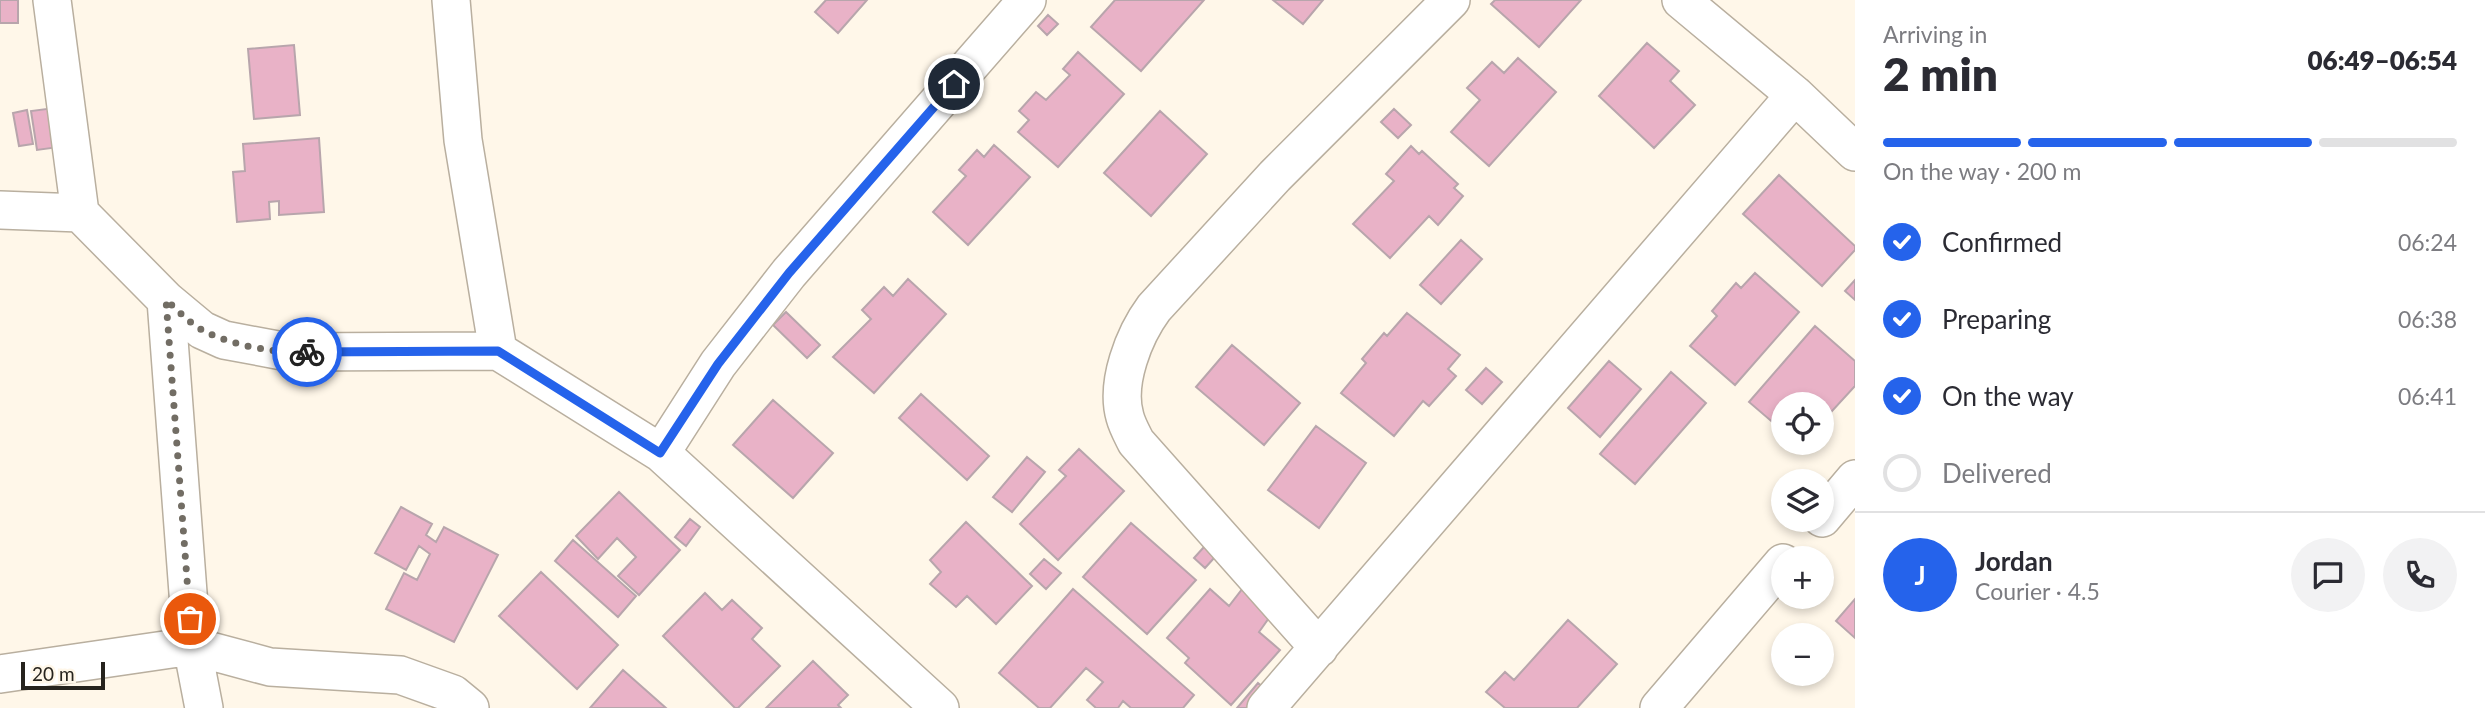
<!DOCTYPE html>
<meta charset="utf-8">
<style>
body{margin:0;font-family:Lato,sans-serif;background:#f2f2f3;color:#2b2b33;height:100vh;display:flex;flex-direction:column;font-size:26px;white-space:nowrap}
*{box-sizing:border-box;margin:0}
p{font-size:23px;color:#7c7c81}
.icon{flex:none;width:38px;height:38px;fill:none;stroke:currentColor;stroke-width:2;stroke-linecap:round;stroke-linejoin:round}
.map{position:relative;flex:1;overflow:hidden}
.sheet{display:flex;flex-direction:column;background:#fff;width:630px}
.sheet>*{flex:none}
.buttons{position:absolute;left:1771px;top:392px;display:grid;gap:14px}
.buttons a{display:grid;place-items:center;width:63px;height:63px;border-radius:50%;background:#fff;box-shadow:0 4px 10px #0003;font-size:35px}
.scale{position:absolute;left:21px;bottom:18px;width:84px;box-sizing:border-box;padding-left:7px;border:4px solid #26231d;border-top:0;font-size:19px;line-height:24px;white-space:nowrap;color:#26231d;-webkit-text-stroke:5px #fff7e9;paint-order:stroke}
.pin{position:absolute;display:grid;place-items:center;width:60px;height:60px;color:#fff;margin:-30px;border:4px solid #fff;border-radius:50%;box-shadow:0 2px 7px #0007}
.courier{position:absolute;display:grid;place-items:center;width:70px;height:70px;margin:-35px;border:5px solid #2563eb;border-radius:50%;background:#fff;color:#222;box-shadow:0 2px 9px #0007}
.headline em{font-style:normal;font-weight:800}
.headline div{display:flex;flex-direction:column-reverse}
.headline{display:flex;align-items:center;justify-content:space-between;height:119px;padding:0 28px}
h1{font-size:46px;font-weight:800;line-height:52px}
.bar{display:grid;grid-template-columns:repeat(4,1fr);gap:10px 7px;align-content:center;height:84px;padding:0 28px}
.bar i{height:9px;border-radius:5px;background:#e1e1e2}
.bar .selected{background:#2563eb}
.bar p{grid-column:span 4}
.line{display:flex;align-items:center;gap:18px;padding:0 28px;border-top:2px solid #e1e1e2}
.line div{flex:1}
.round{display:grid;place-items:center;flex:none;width:74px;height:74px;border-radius:37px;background:#f2f2f3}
ol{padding:0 28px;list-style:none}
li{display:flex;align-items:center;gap:21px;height:77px}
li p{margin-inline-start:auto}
li .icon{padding:7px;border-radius:50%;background:#2563eb;color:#fff;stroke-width:4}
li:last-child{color:#7c7c81}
li i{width:38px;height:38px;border:4px solid #e1e1e2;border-radius:50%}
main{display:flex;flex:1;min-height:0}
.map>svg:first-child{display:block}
</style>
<main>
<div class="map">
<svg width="1855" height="708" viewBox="0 0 1855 708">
<rect width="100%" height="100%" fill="#fff7e9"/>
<path fill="#e9b2c7" stroke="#b8a5ac" stroke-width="2" d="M0,0H18V23H0Z
M826,0H867L838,33L815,12Z
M1115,0H1204L1141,71L1091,27Z
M1273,0H1323L1303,24Z
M1495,0H1581L1539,47L1491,4Z
M1048,15L1058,24L1047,35L1038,26Z
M1647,43L1679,71L1670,81L1695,105L1654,148L1599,96Z
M294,45L300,115L254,119L248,49Z
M1078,52L1124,94L1058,167L1018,132L1029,120L1019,111L1036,92L1046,100L1070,75L1063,69Z
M1518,58L1556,92L1489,166L1451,132L1480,100L1467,88L1492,62L1504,73Z
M54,108L59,147L37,150L31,111Z
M1394,109L1411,125L1398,138L1381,122Z
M27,110L33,144L19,146L13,113Z
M1160,111L1207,154L1151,216L1104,173Z
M319,138L324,212L279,215V201L269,202L270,219L237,222L233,172L245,171L243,144Z
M994,145L1030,177L968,245L933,212L966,176L959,170L977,150L984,157Z
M1411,146L1419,154L1422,151L1458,184L1454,188L1463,196L1438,225L1429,216L1390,258L1353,224L1394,181L1386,174Z
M1779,175L1855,246V250L1822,286L1743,214Z
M1461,240L1482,259L1441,304L1420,285Z
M1755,273L1799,312L1735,385L1690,346L1717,316L1712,311L1736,283L1741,288Z
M908,279L946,314L874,393L833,357L871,319L862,310L884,287L893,296Z
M1855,280V300L1845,291Z
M786,312L820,345L807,358L773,325Z
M1407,313L1460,355L1448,369L1456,376L1429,406L1423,401L1394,436L1341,393L1366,363L1362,359L1384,333L1387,336Z
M1815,326L1855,361V386L1822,422V404H1783V431L1749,402Z
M1232,345L1300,403L1264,445L1196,387Z
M1609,361L1641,389L1600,437L1568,408Z
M1486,368L1502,382L1482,404L1466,390Z
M1671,372L1706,403L1635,484L1600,454Z
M921,394L989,456L967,480L899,418Z
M773,400L833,453L793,498L733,445Z
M1316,426L1366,463L1319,528L1268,490Z
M1079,449L1124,491L1058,560L1020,524L1066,476L1059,470Z
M1027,457L1045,472L1012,512L993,497Z
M619,492L680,550L639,595L618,576L636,557L617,538L598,559L576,536Z
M401,507L432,524L426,535L436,542L444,527L498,555L454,642L386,609L404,573L417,580L430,554L419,546L406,570L375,553Z
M690,519L700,527L686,546L675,537Z
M966,522L1032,586L996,624L967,596L956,607L930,584L941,572L930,560Z
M1131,523L1196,580L1147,634L1083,577Z
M1213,537L1224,547L1205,568L1194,558Z
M573,540L636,596L618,617L555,561Z
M1044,559L1061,573L1046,589L1030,574Z
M541,572L618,645L577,689L499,616Z
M1243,588L1274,611L1259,632L1280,650L1231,705L1185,663L1189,658L1167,638L1210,589L1229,606Z
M1073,589L1194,695L1183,708H1131L1123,701L1118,708H1096L1087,700L1103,682L1086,668L1050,708H1039L999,673Z
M705,593L722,610L732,600L762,628L752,639L780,666L738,708H735L663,636Z
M1855,599V638L1836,621Z
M1568,620L1617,664L1577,708H1505L1486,692L1505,672L1514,680Z
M813,661L848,695L838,705L841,708H766Z
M623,670L666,708H590Z
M1258,683L1273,695L1262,708H1237Z"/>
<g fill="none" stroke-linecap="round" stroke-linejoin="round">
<defs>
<path id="minor" d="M52,0L80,213
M451,0L463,140L498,351
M1681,0L1795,95L1855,152
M0,210L80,213L166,300L202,330L224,340L288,352L498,351L661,453L940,708
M166,300L192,646L204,708
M661,453L718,364L789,273L1027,0
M1822,518L1855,479
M1319,648L1136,442C1132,434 1127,425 1125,417C1115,383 1134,335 1154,308L1275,176L1451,0
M0,674L192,646L270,667L400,675L453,694L470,708
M1266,708L1795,95
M1659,708L1783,563"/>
</defs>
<use href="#minor" stroke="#b9af9f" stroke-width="40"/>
<use href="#minor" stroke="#fff" stroke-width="37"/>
</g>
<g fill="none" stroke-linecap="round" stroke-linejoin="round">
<path stroke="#726d64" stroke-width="7" stroke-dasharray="0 12.6" d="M190,619L166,300C178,310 190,324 204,331C234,346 274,353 307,352"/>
<path stroke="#2563eb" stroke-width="9" d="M307,352L498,351L660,453L718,364L789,273L954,84"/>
</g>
</svg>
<div class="buttons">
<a><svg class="icon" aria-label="locate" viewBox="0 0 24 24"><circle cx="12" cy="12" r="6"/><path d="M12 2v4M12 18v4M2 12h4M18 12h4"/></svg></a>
<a><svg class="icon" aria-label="layers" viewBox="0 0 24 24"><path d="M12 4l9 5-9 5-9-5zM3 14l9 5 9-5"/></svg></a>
<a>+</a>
<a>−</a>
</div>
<div class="scale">20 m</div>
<div class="pin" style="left:190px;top:619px;background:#ea580c"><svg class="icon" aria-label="bag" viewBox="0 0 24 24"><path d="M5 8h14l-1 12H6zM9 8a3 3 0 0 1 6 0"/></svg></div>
<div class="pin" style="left:954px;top:84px;background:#1f2937"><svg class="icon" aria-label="home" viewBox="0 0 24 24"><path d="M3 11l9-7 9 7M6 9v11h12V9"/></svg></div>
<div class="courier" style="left:307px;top:352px"><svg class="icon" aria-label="bike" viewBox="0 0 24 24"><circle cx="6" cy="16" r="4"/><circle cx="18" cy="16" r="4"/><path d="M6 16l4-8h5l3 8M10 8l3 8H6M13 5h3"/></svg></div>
</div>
<section class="sheet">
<div class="headline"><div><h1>2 min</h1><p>Arriving in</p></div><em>06:49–06:54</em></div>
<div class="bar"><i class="selected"></i><i class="selected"></i><i class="selected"></i><i></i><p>On the way · 200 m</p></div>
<ol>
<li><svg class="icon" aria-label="check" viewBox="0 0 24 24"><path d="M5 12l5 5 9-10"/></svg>Confirmed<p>06:24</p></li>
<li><svg class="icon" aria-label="check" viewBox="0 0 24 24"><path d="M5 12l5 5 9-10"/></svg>Preparing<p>06:38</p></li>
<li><svg class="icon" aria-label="check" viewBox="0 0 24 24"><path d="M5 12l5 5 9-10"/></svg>On the way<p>06:41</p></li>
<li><i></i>Delivered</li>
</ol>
<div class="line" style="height:126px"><b class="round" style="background:#2563eb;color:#fff">J</b><div><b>Jordan</b><p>Courier · 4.5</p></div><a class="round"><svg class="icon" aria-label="chat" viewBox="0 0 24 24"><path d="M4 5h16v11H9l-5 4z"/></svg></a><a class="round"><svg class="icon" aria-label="phone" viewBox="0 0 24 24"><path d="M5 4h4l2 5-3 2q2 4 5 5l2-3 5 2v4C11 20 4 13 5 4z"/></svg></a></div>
</section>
</main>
